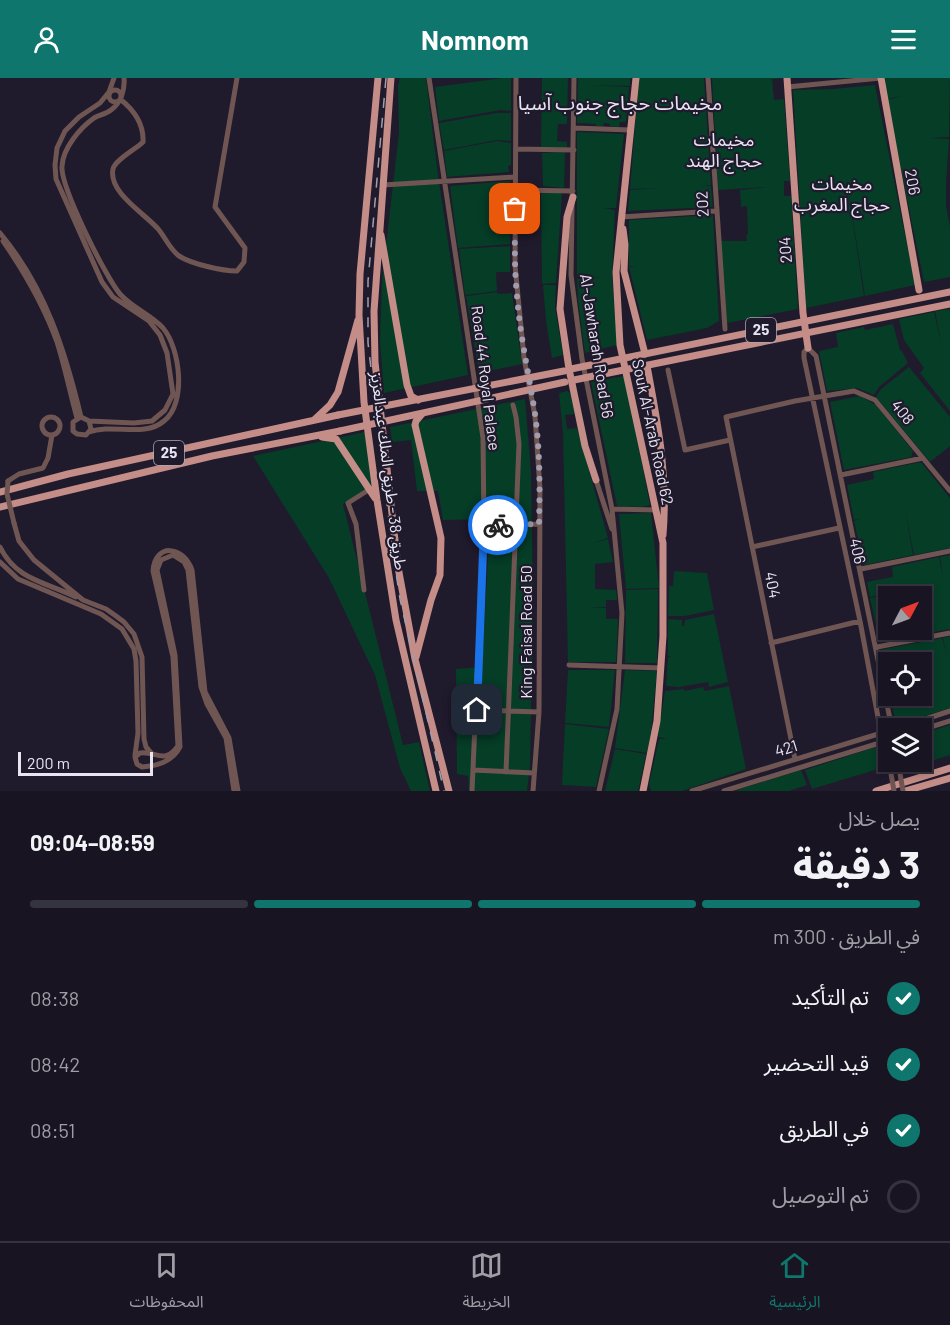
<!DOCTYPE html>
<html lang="ar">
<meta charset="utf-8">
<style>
body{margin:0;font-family:Barlow,"Noto Sans Arabic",sans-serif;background:#211d2a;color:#f1f3f6;direction:rtl;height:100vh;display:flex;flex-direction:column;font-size:22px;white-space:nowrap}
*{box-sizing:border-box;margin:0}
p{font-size:20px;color:#9f9ea5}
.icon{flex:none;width:33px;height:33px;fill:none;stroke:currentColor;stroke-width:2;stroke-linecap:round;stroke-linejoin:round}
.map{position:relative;height:713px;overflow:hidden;direction:ltr}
.side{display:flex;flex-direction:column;background:#181422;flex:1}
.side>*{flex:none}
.needle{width:39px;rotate:49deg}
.controls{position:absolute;left:878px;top:508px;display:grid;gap:12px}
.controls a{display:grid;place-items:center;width:54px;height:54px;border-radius:0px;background:#181422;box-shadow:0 3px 9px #0003,0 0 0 2px #363340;font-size:30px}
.scale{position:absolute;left:18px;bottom:15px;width:135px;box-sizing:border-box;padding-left:6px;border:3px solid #e8e4f2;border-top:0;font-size:16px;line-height:21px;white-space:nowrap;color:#e8e4f2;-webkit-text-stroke:4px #201a2d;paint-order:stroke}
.pin{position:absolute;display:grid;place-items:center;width:51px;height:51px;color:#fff;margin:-26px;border-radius:12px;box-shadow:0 3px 9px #0006}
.courier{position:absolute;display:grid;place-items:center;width:60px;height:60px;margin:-30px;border:4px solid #1a73e8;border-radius:50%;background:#fff;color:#222;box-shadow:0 2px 8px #0007}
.summary em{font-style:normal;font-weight:700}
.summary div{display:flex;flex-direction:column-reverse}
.summary{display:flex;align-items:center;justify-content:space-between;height:102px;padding:0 30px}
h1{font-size:39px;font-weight:700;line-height:45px}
.bar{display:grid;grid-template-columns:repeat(4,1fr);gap:9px 6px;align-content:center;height:72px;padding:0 30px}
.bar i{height:8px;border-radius:4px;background:#363340}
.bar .current{background:#0f766e}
.bar p{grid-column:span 4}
ol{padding:0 30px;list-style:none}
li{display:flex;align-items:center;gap:18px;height:66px}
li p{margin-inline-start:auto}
li .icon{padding:6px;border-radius:50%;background:#0f766e;color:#fff;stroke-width:4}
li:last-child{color:#9f9ea5}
li i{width:33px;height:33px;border:3px solid #363340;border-radius:50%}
header{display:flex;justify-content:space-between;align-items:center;height:78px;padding:0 30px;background:#0f766e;color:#fff;font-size:27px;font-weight:700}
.tab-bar{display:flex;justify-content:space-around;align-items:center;height:84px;border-top:2px solid #363340;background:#181422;font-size:16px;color:#9f9ea5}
.tab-bar a{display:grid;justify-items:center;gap:3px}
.tab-bar .current{color:#0f766e}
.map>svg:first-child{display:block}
</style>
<header><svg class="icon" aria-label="menu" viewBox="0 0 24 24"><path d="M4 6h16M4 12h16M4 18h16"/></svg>Nomnom<svg class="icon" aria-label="person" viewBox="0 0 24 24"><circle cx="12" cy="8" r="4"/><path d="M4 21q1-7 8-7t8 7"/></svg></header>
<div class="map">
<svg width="950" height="713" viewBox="0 0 950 713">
<rect width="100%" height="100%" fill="#201a2d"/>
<path fill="#053d27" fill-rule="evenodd" d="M400,0H426L438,97L468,297L384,315L380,263L382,202L399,55L398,8Z
M503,0H511V33L501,32L439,43L435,9Z
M542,0H568L567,46H558L557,63L567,64V71L541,69Z
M578,0H630V8L589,7L629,9L626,44H620L619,49L610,48L609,45H604L603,48H596V46L577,45Z
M639,0H704L711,107L702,108H711L713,129L628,133L630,112L658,110L630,111Z
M712,0H783L772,1L774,22L784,21L790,103H784V118H791L798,231L727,245L721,163H747L746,157L748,156L747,128L741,129L740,112L769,109L718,112Z
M883,0H950L949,59L930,60L949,61L946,106V128L950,149V199L924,204L905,111L913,109L905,110L887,22L902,18L887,21Z
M875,7L915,207L865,218L845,91L864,218L806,230L793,12L833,11Z
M496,35H511V63L497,62L444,72L439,45Z
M577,54L624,56L616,130H604L615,132L612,199L617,267L585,275L578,223L577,201L603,199H577Z
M497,63L511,65V87L508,88L509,94L447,99L444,73Z
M565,74L564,110L543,108L542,75Z
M510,103V166L458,170L450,108Z
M541,115H562L556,205L542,206Z
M713,137L719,243L707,250L647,262L629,189L635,188H629V142Z
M510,168V194H496L497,213L465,217L459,171Z
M543,207H556L555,230L563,277L552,280L546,243Z
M497,214L498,216L512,215L522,286L479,295L466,218Z
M950,231V333L920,295L924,290L904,262L899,241L934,234L941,265L935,233Z
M893,246L900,272L902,273L908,285L879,309L874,317L857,310L827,313L819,273L838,269L836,255L864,249L865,252Z
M909,289L950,339V368L930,384L876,319L881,311Z
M624,298L650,427L642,429L617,428L591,304Z
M567,313L570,315L575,336L565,337L567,351L577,350L608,460L593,465L608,461L613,484L595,486V511L616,512L617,522H606V529L589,530H606V541H618L616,584H568L563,355L559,315Z
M860,318L876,327L913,373L911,379L844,392L830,324Z
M525,321L531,394L533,519L530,687L527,713H469L468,698L457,696L456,591L482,589L490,441L443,442L438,413H417L411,362L392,364L390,349Z
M365,354L372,407L343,426L403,667L419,664L430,713H411L400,690L375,597L329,500L253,378Z
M921,384L950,420V470L914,477L905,432L913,477L864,487L854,443L859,441L854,442L847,407L874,401L873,394Z
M651,435L659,510L626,511L619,436Z
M950,477V551L880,564L870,520L945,505L870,519L867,504L893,499L892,489L939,479L943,499L940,479ZM888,519H921V552H888Z
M674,493L707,495L714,532L685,538H668L669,508H673Z
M658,511L657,585H625L626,512Z
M714,536L728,604L709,609L708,604L679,609L666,608L668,579H671L668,578V541L682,542V548H684L685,542Z
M950,558V630L896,647L890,618H921V585H888V609L880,572L942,560L946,574L943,560Z
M568,592H615L609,649L565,645Z
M625,592L657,593L651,653L647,675L615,670Z
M729,608L746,691L682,713H651L649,706L659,661H667L658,659L665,613L684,611L685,613L703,609L705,613Z
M565,646L609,651L596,709L562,707Z
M950,647V677L928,684L924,673L921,674V656Z
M879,668L885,689L812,711L805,692Z
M615,671L646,676L638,713H605Z
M801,692L807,707L789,713H734Z"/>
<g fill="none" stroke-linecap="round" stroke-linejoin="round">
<path stroke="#705653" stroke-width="5" d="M429,0L483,360L484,447L472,713
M516,0L515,187L524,280L535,338L540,411L539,634L533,713
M574,0L571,197L582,281L612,431L622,535L617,631L599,713
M708,0L725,251
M787,9L881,0
M109 18a6 6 0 1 1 12 0a6 6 0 1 1-12 0Z
M120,21C134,32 144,46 143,64C136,71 115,82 113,91C108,115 146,136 159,152C166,161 170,171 179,178C192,186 222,193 237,193L244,184L245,170L215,129L237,0
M574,50L630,52
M516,71L574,72
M383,107L515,99
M515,112L573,113
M621,139L715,133
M0,155C45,209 65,272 81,339
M3,163C25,195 44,228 57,264C65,289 70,315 77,340
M668,292L685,372L730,362
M42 348a9 9 0 1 1 18 0a9 9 0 1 1-18 0Z
M89,343L91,351L86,357L77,356L73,353V344L81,339L89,343L134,345L152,343L165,332L173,316L167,275L160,257L149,243L113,219L102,204L56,101L55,87L57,70L65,53L79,39L100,25L109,14L114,0
M89,354C113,345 144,360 164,343C187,325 180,270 163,250C150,236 132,230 120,216C106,200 60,108 62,88C63,70 80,50 94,40C99,37 106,36 111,32C121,25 125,12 124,0
M841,397L923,380
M596,402L612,451
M8,403L19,396L43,390L48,380L52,357
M612,431L656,432
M14,445L19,463L34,482L83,522L106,531L116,538L124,544L134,556L142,579L144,661L146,669L152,676
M484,447L539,446
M0,469C16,502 46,504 76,519
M752,469L839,450
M0,484L18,501L101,536L122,551L134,571L136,583L138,655L135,677
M861,491L950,473
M364,512L356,446L348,425L370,411
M771,565L860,543
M877,569L950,555
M569,587L661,590
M476,632L539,634
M895,651L950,633
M921,652L950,643
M888,679L881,655L860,543L804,280V274L808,270L816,278L892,651
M795,681L726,339L795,323L854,313L875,322L950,413
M473,692L534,695
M506,694L519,366L516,339L513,327
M234,713L226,660L207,626L201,609L188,492L184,484L173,477L161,482L157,492L175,577L180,669C173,683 157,688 142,689L137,686L135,679L140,675C157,673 164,687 178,668L173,579L153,493C155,465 183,467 192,492L205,614L229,660L238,713
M692,713L888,653
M724,713L886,663"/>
<path stroke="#c48d87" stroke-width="7" d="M378,0L360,196L359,237L364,324L377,422L396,542L436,713
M391,0L374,233L375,284L398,489L415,581L449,713
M636,0L616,194L620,267L663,465V558L657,643L643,713
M787,0L803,235L808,270
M881,0L919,212
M573,119L567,139L560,231L569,291L585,368L596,402
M623,151L625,167L624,193L645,276
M381,157L407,307L411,318L418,322
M647,288C658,347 668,396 663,457
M314,342L330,327L338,314L358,242
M322,359L336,361L375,420
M0,414L68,396L338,337
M0,429L212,378L340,353
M416,579L431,522L440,497L441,460L415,347L416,343L422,336
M876,713L950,690
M905,713L950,700"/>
<path stroke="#a39eae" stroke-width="1.5" stroke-dasharray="10 10" stroke-linecap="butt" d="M386,0L368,203V265L392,468L400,521L444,713"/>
<path stroke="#705653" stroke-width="5" d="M8,403L7,416L14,445
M889,684L894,713
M898,684L903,713"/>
<path stroke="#c48d87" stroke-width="7" d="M571,291L950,214
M574,302L950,226
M338,337L564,293
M340,353L565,304"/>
</g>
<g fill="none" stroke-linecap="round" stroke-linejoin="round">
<path stroke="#a29dad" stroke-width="6" stroke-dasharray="0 10.8" d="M498,447L539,446C540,410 540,372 535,336C529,296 520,258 517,218C514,189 515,160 515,131"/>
<path stroke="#1a73e8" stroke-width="8" d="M477,632L484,447H498"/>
</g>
<g text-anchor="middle" stroke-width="4.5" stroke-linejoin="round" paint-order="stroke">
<g fill="#201a2d" stroke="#aca7b7" stroke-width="1.5">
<rect x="746" y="240" width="30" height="24" rx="4.5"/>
<rect x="154" y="363" width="30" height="24" rx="4.5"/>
</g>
<g font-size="15" font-weight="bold" fill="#e8e4f2">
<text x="761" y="257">25</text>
<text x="169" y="380">25</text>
</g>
<g font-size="16" fill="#e8e4f2" stroke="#201a2d">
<text transform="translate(913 104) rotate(80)" y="6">206</text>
<text transform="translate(702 126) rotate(-93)" y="6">202</text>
<text transform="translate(785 172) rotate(-94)" y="6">204</text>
<text transform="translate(597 268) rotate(81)" y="6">Al-Jawharah Road 56</text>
<text transform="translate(486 300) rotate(83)" y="6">Road 44 Royal Palace</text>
<text transform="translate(903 334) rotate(51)" y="6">408</text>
<text transform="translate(653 354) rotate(78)" y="6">Souk Al-Arab Road 62</text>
<text transform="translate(389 393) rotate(83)" y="6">طريق 38 - طريق الملك عبدالعزيز</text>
<text transform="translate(858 473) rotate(77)" y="6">406</text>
<text transform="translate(773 507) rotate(79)" y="6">404</text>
<text transform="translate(526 554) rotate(-90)" y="6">King Faisal Road 50</text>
<text transform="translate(786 670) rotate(-17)" y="6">421</text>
</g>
<g font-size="18" fill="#e8e4f2" stroke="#201a2d">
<text x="724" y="68">مخيمات<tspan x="724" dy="21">حجاج الهند</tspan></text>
<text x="842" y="112">مخيمات<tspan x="842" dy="21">حجاج المغرب</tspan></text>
</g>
<g font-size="20" fill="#e8e4f2" stroke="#201a2d">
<text x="620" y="32">مخيمات حجاج جنوب آسيا</text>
</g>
</g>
</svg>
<div class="controls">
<a><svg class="needle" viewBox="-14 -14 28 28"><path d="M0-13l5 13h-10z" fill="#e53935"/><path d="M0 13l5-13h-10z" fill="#9f9ea5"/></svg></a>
<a><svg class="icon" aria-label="locate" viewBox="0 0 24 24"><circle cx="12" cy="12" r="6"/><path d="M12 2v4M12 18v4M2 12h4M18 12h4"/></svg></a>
<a><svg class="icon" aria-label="layers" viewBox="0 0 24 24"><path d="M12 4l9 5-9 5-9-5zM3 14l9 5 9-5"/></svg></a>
</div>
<div class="scale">200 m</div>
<div class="pin" style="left:515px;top:131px;background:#ea580c"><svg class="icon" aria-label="bag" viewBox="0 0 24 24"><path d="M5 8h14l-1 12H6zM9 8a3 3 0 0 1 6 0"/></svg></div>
<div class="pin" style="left:477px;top:632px;background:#1f2937"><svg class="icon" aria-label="home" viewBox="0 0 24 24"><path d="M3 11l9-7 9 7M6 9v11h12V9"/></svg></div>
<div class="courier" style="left:498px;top:447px"><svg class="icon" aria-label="bike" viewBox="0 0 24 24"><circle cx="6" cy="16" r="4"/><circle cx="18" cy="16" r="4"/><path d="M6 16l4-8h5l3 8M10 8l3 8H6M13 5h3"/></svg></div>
</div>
<section class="side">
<div class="summary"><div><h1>3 دقيقة</h1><p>يصل خلال</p></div><em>08:59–09:04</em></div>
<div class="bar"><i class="current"></i><i class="current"></i><i class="current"></i><i></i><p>في الطريق · 300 m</p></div>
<ol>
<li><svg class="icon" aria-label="check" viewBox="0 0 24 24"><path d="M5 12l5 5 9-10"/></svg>تم التأكيد<p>08:38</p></li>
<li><svg class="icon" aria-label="check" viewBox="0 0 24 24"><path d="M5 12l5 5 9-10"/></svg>قيد التحضير<p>08:42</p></li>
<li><svg class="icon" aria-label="check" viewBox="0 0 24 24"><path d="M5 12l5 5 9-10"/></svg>في الطريق<p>08:51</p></li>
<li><i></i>تم التوصيل</li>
</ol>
</section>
<nav class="tab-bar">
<a class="current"><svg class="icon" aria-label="home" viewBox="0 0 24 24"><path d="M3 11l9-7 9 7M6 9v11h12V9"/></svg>الرئيسية</a>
<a><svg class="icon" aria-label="map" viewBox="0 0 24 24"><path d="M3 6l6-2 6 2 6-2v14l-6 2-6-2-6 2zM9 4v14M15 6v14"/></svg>الخريطة</a>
<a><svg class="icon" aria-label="saved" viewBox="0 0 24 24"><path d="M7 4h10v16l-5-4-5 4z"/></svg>المحفوظات</a>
</nav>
